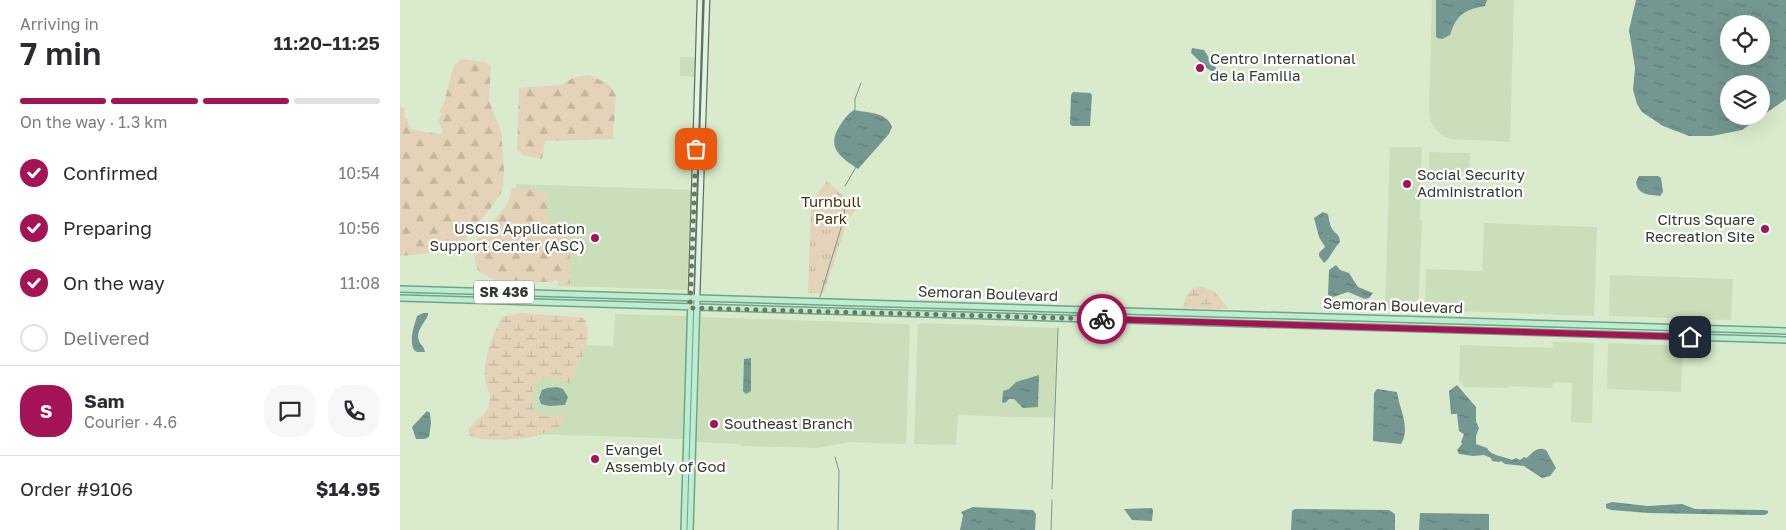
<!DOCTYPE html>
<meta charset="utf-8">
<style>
body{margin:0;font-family:"Golos Text",sans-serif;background:#f7f7f7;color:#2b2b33;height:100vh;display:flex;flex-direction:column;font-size:19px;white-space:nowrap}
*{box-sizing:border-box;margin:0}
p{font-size:16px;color:#7c7c81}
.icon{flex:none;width:28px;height:28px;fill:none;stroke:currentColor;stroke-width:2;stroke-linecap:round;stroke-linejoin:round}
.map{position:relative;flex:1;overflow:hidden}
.side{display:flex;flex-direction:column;background:#fff;width:400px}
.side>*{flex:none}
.controls{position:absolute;left:1320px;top:15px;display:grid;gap:10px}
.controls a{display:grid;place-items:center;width:50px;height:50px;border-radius:50%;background:#fff;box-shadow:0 5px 20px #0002;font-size:25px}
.pin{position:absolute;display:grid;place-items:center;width:42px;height:42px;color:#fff;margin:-21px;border-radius:10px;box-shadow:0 2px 8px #0006}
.courier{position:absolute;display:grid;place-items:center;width:50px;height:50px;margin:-25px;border:4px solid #a31356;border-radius:50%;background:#fff;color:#222;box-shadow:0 1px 6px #0007}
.summary em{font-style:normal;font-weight:600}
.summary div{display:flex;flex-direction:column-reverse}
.summary{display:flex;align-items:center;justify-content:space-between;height:85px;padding:0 20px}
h1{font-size:32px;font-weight:600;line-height:38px}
.bar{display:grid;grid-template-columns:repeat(4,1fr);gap:8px 5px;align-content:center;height:60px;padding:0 20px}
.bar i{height:6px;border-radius:4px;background:#e1e1e2}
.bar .selected{background:#a31356}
.bar p{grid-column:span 4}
.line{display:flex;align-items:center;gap:12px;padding:0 20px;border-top:1px solid #e1e1e2}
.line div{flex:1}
.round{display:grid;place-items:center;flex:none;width:52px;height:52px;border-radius:20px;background:#f7f7f7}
ol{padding:0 20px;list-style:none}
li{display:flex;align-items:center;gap:15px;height:55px}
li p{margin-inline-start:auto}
li .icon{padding:5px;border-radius:50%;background:#a31356;color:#fff;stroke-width:4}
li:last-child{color:#7c7c81}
li i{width:28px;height:28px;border:2px solid #e1e1e2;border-radius:50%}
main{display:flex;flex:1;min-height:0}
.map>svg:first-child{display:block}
</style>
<main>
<section class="side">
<div class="summary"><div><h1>7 min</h1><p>Arriving in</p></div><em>11:20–11:25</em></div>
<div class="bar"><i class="selected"></i><i class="selected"></i><i class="selected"></i><i></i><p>On the way · 1.3 km</p></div>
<ol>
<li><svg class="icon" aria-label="check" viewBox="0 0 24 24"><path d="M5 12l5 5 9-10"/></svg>Confirmed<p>10:54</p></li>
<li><svg class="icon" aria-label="check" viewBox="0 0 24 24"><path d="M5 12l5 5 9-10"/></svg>Preparing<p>10:56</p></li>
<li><svg class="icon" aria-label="check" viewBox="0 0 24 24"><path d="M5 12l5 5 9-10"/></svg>On the way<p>11:08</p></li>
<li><i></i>Delivered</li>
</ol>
<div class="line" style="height:90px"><b class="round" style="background:#a31356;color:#fff">S</b><div><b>Sam</b><p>Courier · 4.6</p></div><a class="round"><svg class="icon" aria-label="chat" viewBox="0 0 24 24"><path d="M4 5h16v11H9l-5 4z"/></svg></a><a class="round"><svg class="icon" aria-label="phone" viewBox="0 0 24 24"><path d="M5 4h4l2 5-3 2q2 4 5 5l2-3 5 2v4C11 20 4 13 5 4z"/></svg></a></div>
<div class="line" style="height:65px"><div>Order #9106</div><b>$14.95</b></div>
</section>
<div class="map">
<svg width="1386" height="530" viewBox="0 0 1386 530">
<defs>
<pattern id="forest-firs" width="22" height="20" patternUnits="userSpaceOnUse" patternTransform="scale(1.25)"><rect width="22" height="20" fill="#e4d3b9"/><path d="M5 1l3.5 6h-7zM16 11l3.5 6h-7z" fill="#c4b69f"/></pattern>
<pattern id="wetland-marsh" width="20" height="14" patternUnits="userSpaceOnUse" patternTransform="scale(1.25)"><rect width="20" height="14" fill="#e4d3b9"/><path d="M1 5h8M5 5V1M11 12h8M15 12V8" fill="none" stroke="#c4b69f"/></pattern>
<pattern id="park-tufts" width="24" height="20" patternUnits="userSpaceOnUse" patternTransform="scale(1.25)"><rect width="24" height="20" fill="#e4d3b9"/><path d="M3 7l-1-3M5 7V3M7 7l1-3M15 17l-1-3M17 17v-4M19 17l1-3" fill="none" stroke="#c4b69f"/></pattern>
<pattern id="water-ripples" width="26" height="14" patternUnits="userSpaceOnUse" patternTransform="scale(1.25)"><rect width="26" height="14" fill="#749792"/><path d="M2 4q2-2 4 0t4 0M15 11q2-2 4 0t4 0" fill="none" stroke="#607c78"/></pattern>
</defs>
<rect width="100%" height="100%" fill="#d9ebcc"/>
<path fill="#cadeba" d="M1032,0H1114L1110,142L1051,139L1043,136L1036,130L1031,122L1029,110Z
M280,57L298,58L297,77L280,76Z
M990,147H1020L1022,149L1020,220L1022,221L1018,310L985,309Z
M1029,152L1070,153V172L1029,171Z
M116,184L293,190V209H290L287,290L158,286L160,231L115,229Z
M1084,223L1197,227L1194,316L1025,310L1026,269L1082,271Z
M1210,275L1333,279L1331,320L1209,316Z
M215,314L287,316L283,439L109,433L112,343L213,346Z
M301,317L508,324L510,326L506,443L504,444L449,442L417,448L341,446V444L297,442Z
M521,323L657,328L654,418L558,415L556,445L514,444L518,325Z
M1153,342L1194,343L1192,423L1171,422L1172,383L1153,382L1152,388L1109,386L1108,388L1065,387L1059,380L1060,345L1153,348Z
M1208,343L1283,346L1281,392L1207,389Z"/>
<path fill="url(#forest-firs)" d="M62,59L86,62L91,67L89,101L101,131L104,169L103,185L101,193L87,213L70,231L64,243L41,252L0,256V106L5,110L4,118L8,119V123L11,129L42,135V130L38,121L42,114L39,111L43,106L54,65Z
M189,75L209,84L216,96L213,139L145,141L142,159L125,156L117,150L119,88L160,85L175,77Z
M112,188L148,192L147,212L149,225C154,229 161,227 167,230C170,249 170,267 170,286L155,280L147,282L97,281L78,271L75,260L77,239L102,211L109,201Z"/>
<path fill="url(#wetland-marsh)" d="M803,287L815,292L829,309L783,308L787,295L793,288Z
M120,313L175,317L184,318C195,336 179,364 172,381L169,383L147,377C143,378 139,380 137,383C129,392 129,412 143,416C151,418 158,412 165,419C158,440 88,444 70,436L69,429C74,420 87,415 89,405C92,395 86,387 85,378C83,357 93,336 102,317Z"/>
<path fill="url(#park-tufts)" d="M427,181L457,209L448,219L424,293H408L411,210L416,195Z"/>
<path fill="url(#water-ripples)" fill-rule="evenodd" d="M1036,0H1087L1085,6C1064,10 1057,14 1050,35L1042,39L1037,38L1036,36Z
M1236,0H1386V99L1342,130L1312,136H1289L1263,126L1242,112L1237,104L1233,90L1235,68L1229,30ZM1329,24H1361V56H1329ZM1329,84H1361V116H1329Z
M792,48L804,50L816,68V71H811C803,66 798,59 791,53Z
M673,92L690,93L692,95L690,126H672L670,124L671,95Z
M454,110C468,113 487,112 492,127L489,134L458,169C440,157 425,147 441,124C445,118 448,114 454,110Z
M1239,176H1258L1261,178L1263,192L1260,196C1249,194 1238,196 1236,182Z
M923,212L928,214C929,218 929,223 931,227C935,235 939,232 940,242C933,249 931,257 924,263L919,256V253L925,247L919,237L914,218Z
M936,265L940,270L949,273L958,287L973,293L969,298L965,299L948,292L933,297L928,295L929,270Z
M23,313H28V315C25,323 15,331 19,341C21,346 24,346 25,352H17L14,350C9,340 14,326 17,316Z
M351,358V391L346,394L343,391L344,359Z
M639,375L638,407L623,408L614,399H609L605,403L602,402L603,391L609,389L616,382Z
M1057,385L1076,407V422L1079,428L1076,436V444L1087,448C1091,456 1103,456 1112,460L1116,458L1120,460L1124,457L1126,458C1134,453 1136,446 1146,450L1156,468L1150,476L1142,478L1124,466L1105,464L1101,461L1099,462L1092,461L1091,458L1084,455L1073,456L1059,454L1057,450L1062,444L1061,442L1064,434L1059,431L1057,414H1051L1049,391Z
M157,387L163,389L168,397L165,405L149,406L141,404L139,398L142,390L147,388Z
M977,389L997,392C999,408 1011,428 1001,444L973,441L974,393Z
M27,411L30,413L31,423L29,437L25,439H16L12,427Z
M1212,502L1248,506L1282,504L1295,509L1364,510L1368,511V513L1365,515H1355L1249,513L1211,510L1206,508V504Z
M573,507L633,510L636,514L635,530H560L563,515L561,512Z
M752,508L753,511L752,521L732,520L724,509Z
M895,509L989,510L995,514V530H891L892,511Z
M1020,513L1089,514V530H1019Z"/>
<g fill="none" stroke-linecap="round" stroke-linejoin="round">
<path stroke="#749792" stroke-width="1" d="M455,111V99L461,83
M445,186L456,167
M420,297L444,218L445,197
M435,457L439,471L438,530
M652,489L658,328
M651,530L652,500"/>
<defs>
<path id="secondary" d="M291,298L300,0
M297,299L307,0"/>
<path id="primary" d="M0,289L1386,331
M0,298L1386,340
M284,530L291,298
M290,530L297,299"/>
</defs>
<use href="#secondary" stroke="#627257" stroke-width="7"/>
<use href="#primary" stroke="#6fa584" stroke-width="8"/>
<use href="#secondary" stroke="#def5e8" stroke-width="4.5"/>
<use href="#primary" stroke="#bcecd1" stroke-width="5"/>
</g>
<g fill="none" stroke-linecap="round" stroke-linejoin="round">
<path stroke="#6d7865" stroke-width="5" stroke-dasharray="0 9" d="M296,149L290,308L702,319"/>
<path stroke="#a31356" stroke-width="6" d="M702,319L1290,337"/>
</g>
<g fill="#a31356" stroke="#fff" stroke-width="2">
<circle cx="800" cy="68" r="5"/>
<circle cx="1007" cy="184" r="5"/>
<circle cx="1365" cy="229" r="5"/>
<circle cx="195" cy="238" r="5"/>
<circle cx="314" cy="424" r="5"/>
<circle cx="195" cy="459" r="5"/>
</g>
<g text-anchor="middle" stroke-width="4.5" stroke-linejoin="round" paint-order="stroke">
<rect fill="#fff" stroke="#70756d" stroke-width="1" x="74" y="280.5" width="60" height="23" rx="4"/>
<g font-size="14" font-weight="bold" fill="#333a2e">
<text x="104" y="297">SR 436</text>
</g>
<g font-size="15" fill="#333a2e" stroke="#fff" text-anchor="start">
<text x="810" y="64">Centro International<tspan x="810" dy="17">de la Familia</tspan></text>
<text x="1017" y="180">Social Security<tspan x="1017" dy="17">Administration</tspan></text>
<text x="1355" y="225" text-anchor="end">Citrus Square<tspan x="1355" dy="17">Recreation Site</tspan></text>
<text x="185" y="234" text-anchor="end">USCIS Application<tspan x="185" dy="17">Support Center (ASC)</tspan></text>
<text x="324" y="429">Southeast Branch</text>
<text x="205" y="455">Evangel<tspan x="205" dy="17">Assembly of God</tspan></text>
</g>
<g font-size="15" fill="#4b3301" stroke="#fff">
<text x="431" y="207">Turnbull<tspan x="431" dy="17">Park</tspan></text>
</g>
<g font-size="15" fill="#333a2e" stroke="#fff">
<text transform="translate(588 294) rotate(2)" y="5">Semoran Boulevard</text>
<text transform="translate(993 306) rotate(2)" y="5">Semoran Boulevard</text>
</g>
</g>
</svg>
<div class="controls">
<a><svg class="icon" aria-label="locate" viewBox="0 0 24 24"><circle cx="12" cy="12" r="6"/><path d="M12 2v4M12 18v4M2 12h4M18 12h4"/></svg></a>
<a><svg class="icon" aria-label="layers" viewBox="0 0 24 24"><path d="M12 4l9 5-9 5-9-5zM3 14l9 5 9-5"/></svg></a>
</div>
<div class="pin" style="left:296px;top:149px;background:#ea580c"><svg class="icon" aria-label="bag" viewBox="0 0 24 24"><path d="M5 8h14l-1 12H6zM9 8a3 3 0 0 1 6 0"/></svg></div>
<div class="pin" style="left:1290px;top:337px;background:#1f2937"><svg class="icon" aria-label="home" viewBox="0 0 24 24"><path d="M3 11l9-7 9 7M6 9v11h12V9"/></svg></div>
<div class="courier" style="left:702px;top:319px"><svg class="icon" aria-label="bike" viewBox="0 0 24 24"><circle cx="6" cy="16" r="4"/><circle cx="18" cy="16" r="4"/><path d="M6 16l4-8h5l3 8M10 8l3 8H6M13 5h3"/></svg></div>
</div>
</main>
